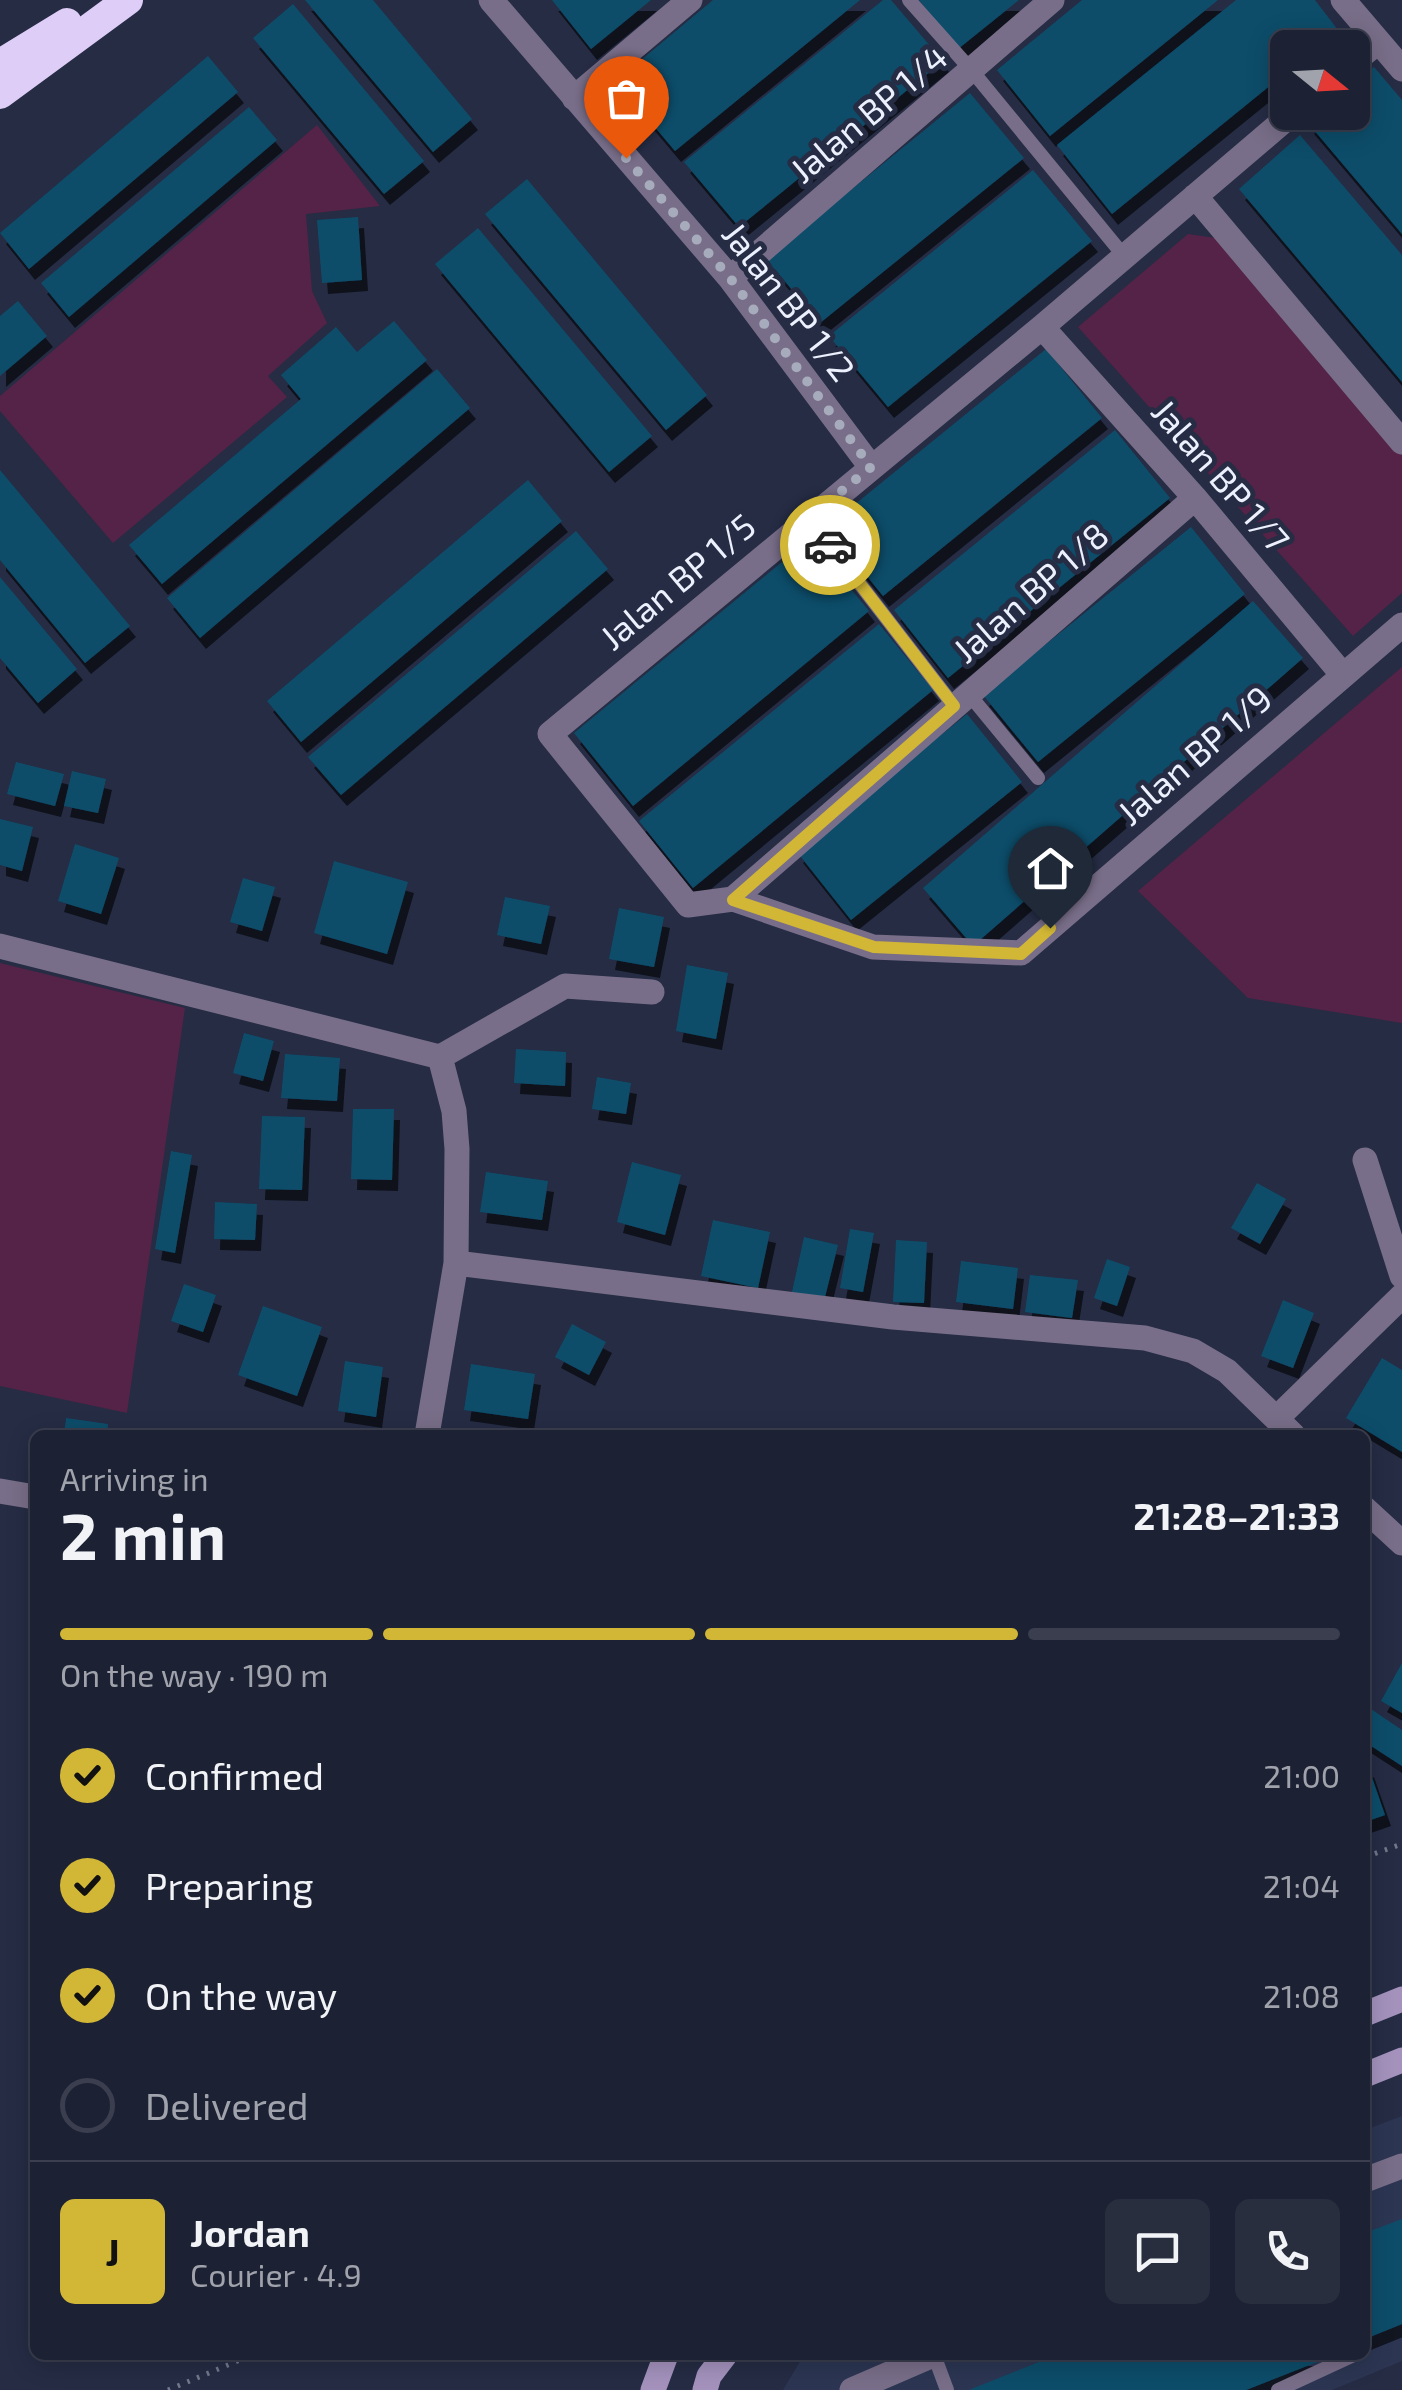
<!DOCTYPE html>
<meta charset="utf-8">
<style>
body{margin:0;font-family:"Exo 2",sans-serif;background:#292e3f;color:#f1f3f6;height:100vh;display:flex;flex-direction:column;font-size:38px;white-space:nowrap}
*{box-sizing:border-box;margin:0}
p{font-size:32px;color:#a0a3ac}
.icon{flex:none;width:55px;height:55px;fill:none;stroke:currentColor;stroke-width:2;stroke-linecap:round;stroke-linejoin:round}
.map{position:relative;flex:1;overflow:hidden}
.side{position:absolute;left:30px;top:1430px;width:1340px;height:930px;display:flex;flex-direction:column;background:#1c2133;border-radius:15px;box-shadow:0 5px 25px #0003,0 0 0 2px #3a3e4e}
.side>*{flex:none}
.needle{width:65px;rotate:108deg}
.buttons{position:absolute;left:1270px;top:30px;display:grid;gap:20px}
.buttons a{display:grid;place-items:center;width:100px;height:100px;border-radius:15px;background:#1c2133;box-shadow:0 5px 25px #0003,0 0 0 2px #3a3e4e;font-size:50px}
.pin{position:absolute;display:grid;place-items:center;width:85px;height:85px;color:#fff;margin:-102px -42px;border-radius:50% 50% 50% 0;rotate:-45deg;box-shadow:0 0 10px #0007}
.pin .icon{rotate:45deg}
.courier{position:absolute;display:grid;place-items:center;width:100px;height:100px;margin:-50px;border:8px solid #d2b736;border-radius:50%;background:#fff;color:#222;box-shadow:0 2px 12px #0007}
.head em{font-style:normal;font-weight:700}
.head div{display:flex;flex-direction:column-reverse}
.head{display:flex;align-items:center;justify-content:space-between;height:170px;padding:0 30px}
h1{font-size:65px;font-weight:700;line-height:75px}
.bar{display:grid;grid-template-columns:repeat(4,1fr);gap:15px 10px;align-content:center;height:120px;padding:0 30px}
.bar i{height:12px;border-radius:8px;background:#3a3e4e}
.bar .active{background:#d2b736}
.bar p{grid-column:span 4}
.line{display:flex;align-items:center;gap:25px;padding:0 30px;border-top:2px solid #3a3e4e}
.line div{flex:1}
.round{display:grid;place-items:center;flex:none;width:105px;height:105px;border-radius:15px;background:#292e3f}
ol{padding:0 30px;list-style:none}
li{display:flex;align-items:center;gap:30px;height:110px}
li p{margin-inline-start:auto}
li .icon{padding:10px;border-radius:50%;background:#d2b736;color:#111;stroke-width:4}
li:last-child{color:#a0a3ac}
li i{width:55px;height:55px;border:5px solid #3a3e4e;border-radius:50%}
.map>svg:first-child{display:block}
</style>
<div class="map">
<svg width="1402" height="2390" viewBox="0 0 1402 2390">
<defs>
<filter id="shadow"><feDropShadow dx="6" dy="11" stdDeviation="0" flood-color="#0009"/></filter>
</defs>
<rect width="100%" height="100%" fill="#252c44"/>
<path fill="#2c3653" d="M1402,2116V2361L1332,2390H783L804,2355H1365V2130Z"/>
<path fill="#542347" d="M317,125L380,206L306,214L312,291L327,323L268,376L287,397L113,543L0,411V396Z
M1188,234L1223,239L1402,454V593L1353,636L1078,327Z
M1402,667V1023L1248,998L1138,891Z
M0,963L185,1008L127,1413L0,1386Z"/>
<path fill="#0d4d6a" filter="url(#shadow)" d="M305,0H373L472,119L433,152Z
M552,0H651L591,49Z
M713,0H860L675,151L616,81Z
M883,0H891L943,61L739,227L684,162Z
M919,0H1019L958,49Z
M1082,0H1218L1050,136L997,70Z
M1236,0H1315L1338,30L1317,48H1288V71L1112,214L1057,145Z
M293,4L424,161L384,194L253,38Z
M208,56L238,92L29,269L0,233Z
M1374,67L1402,100V234L1308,123L1321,112H1352V85Z
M970,93L1024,158L820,323L766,259Z
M249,107L277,140L69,317L41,283Z
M1300,135L1402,255V382L1239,189Z
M1033,170L1092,241L888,407L829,336Z
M527,179L707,395L666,430L485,214Z
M358,217L362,280L322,283L317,220Z
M478,228L652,436L609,472L435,264Z
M18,301L47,336L0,376V316Z
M394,321L427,360L162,584L129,545L301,399L281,375L336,327L357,352Z
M1046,349L1102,418L883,596L827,527Z
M437,369L470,408L200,638L167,598Z
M1115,430L1170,498L948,678L894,610Z
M0,470L130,626L85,663L0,560Z
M528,480L562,521L301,742L267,701Z
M1191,527L1245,594L1038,762L983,695Z
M576,531L608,569L341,795L308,757Z
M810,539L869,611L633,806L574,733Z
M0,577L77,669L38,703L0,658Z
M1253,601L1303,658L973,946L923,888Z
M879,624L933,690L693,888L639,821Z
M967,714L1022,782L851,920L797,852Z
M16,762L64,774L55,806L7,794Z
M72,771L106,779L98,813L64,806Z
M0,819L33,827L22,871L0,865Z
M75,844L119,858L101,914L58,901Z
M334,861L408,882L387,954L314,933Z
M243,878L275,887L262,931L230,922Z
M505,897L550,906L541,944L497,935Z
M619,908L664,917L654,967L609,959Z
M687,965L728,973L716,1039L676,1031Z
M244,1033L274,1041L263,1081L233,1073Z
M516,1049L566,1052L565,1086L514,1083Z
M285,1054L340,1058L337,1101L281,1098Z
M597,1077L631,1083L626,1114L592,1109Z
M353,1109H394L392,1180L351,1179Z
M262,1116L305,1117L302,1190L259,1189Z
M171,1151L192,1155L175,1253L155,1249Z
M632,1162L681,1175L665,1235L617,1222Z
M486,1172L548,1181L542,1220L480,1212Z
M1257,1183L1286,1199L1260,1244L1231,1228Z
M215,1202L257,1204L255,1240L214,1239Z
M713,1220L770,1232L758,1288L701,1276Z
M850,1229L874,1233L863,1292L840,1288Z
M804,1237L838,1245L824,1301L792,1292Z
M896,1240L927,1242L924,1303L893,1302Z
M1107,1259L1130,1267L1117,1306L1094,1298Z
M961,1261L1018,1268L1013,1309L956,1302Z
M1030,1275L1078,1280L1072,1318L1025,1312Z
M184,1284L216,1295L203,1332L171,1321Z
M1283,1300L1314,1313L1293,1368L1261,1356Z
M263,1306L322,1327L297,1396L238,1375Z
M572,1324L606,1342L589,1375L555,1357Z
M1382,1358L1402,1370V1452L1346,1418Z
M345,1361L383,1367L376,1417L338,1411Z
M471,1364L535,1374L528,1419L464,1410Z
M66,1418L108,1424L107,1435H64Z
M1402,1663V1713L1381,1701Z
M1365,1705L1402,1730V1766L1365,1742Z
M1368,1766L1385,1815L1365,1822V1768Z
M1402,2219V2324L1365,2339V2233Z
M1056,2355H1335L1246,2390H969Z"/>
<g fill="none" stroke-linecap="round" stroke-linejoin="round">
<path stroke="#73788c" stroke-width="5" stroke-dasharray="2.5 8" stroke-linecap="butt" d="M1365,1857L1402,1844
M168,2390L252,2355"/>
<path stroke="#796e89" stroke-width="14" d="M909,0L973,72L1124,256
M809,518L954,706
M968,693L1038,778
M934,2355L947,2390
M1278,2390L1354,2355"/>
<path stroke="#796e89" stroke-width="25" d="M491,0L730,278L871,467
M1343,0L1402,69
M1352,63L1378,42
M574,98L690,0
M1294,112L1042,327L550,734L688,905L733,899L873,947L1021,953L1402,625
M1195,196L1402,442
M730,278L1052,0
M1042,327L1195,498L1342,674
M733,899L1195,498
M0,946L440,1057L454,1111L457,1149L456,1263L893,1317L1145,1338L1193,1351L1227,1371L1293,1435
M440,1057L565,986L652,992
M1365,1160L1402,1276
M1277,1418L1402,1296
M427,1435L456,1263
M0,1491L35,1497
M1365,1509L1402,1543
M1365,2180L1402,2166
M852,2390L933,2355"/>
<path stroke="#a492bd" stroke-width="25" d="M1365,2014L1402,1999
M1365,2075L1402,2060
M653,2390L666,2355
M705,2390L709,2376L725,2355"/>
<path stroke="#decdf6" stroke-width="30" d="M0,64L67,23
M0,94L128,0"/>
</g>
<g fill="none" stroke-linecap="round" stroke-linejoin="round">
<path stroke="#a7acbd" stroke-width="10" stroke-dasharray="0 18" d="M626,158L730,278L871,467L809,518L830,545"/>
<path stroke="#d2b736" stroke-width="12" d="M830,545L954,706L733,900L874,947L1021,954L1050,928"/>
</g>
<g text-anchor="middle" stroke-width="10" stroke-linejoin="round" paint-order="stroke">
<g font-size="35" fill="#edf1fe" stroke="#252c44">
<text transform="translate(869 114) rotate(-40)" y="12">Jalan BP 1/4</text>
<text transform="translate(788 302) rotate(52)" y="12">Jalan BP 1/2</text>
<text transform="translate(1220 476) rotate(49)" y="12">Jalan BP 1/7</text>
<text transform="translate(678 582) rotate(-40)" y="12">Jalan BP 1/5</text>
<text transform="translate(1031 593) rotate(-41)" y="12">Jalan BP 1/8</text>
<text transform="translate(1195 756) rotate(-41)" y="12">Jalan BP 1/9</text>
</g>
</g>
</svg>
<div class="buttons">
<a><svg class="needle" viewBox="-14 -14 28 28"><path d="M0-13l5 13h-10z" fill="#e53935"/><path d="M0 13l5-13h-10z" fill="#a0a3ac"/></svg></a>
</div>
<div class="pin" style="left:626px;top:158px;background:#ea580c"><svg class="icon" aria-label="bag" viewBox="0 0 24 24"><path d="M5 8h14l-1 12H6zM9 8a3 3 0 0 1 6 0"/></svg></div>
<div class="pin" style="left:1050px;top:928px;background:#1f2937"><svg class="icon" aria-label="home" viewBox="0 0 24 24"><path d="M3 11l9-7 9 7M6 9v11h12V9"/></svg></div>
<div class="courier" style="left:830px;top:545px"><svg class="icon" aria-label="car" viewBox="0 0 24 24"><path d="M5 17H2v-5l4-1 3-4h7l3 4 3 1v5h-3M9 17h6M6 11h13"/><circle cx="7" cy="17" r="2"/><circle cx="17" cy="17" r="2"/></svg></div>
<section class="side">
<div class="head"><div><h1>2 min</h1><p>Arriving in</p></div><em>21:28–21:33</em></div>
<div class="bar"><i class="active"></i><i class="active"></i><i class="active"></i><i></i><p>On the way · 190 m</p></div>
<ol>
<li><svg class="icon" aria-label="check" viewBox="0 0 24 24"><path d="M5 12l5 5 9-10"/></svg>Confirmed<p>21:00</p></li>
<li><svg class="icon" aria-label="check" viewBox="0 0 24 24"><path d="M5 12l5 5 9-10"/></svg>Preparing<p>21:04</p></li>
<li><svg class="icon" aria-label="check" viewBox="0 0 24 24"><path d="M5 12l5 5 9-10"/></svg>On the way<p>21:08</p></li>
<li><i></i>Delivered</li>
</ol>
<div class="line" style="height:180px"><b class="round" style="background:#d2b736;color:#111">J</b><div><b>Jordan</b><p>Courier · 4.9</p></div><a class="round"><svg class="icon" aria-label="chat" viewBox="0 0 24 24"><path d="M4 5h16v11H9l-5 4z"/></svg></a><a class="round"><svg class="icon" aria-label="phone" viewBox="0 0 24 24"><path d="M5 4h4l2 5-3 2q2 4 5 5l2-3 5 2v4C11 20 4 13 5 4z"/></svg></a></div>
</section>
</div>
